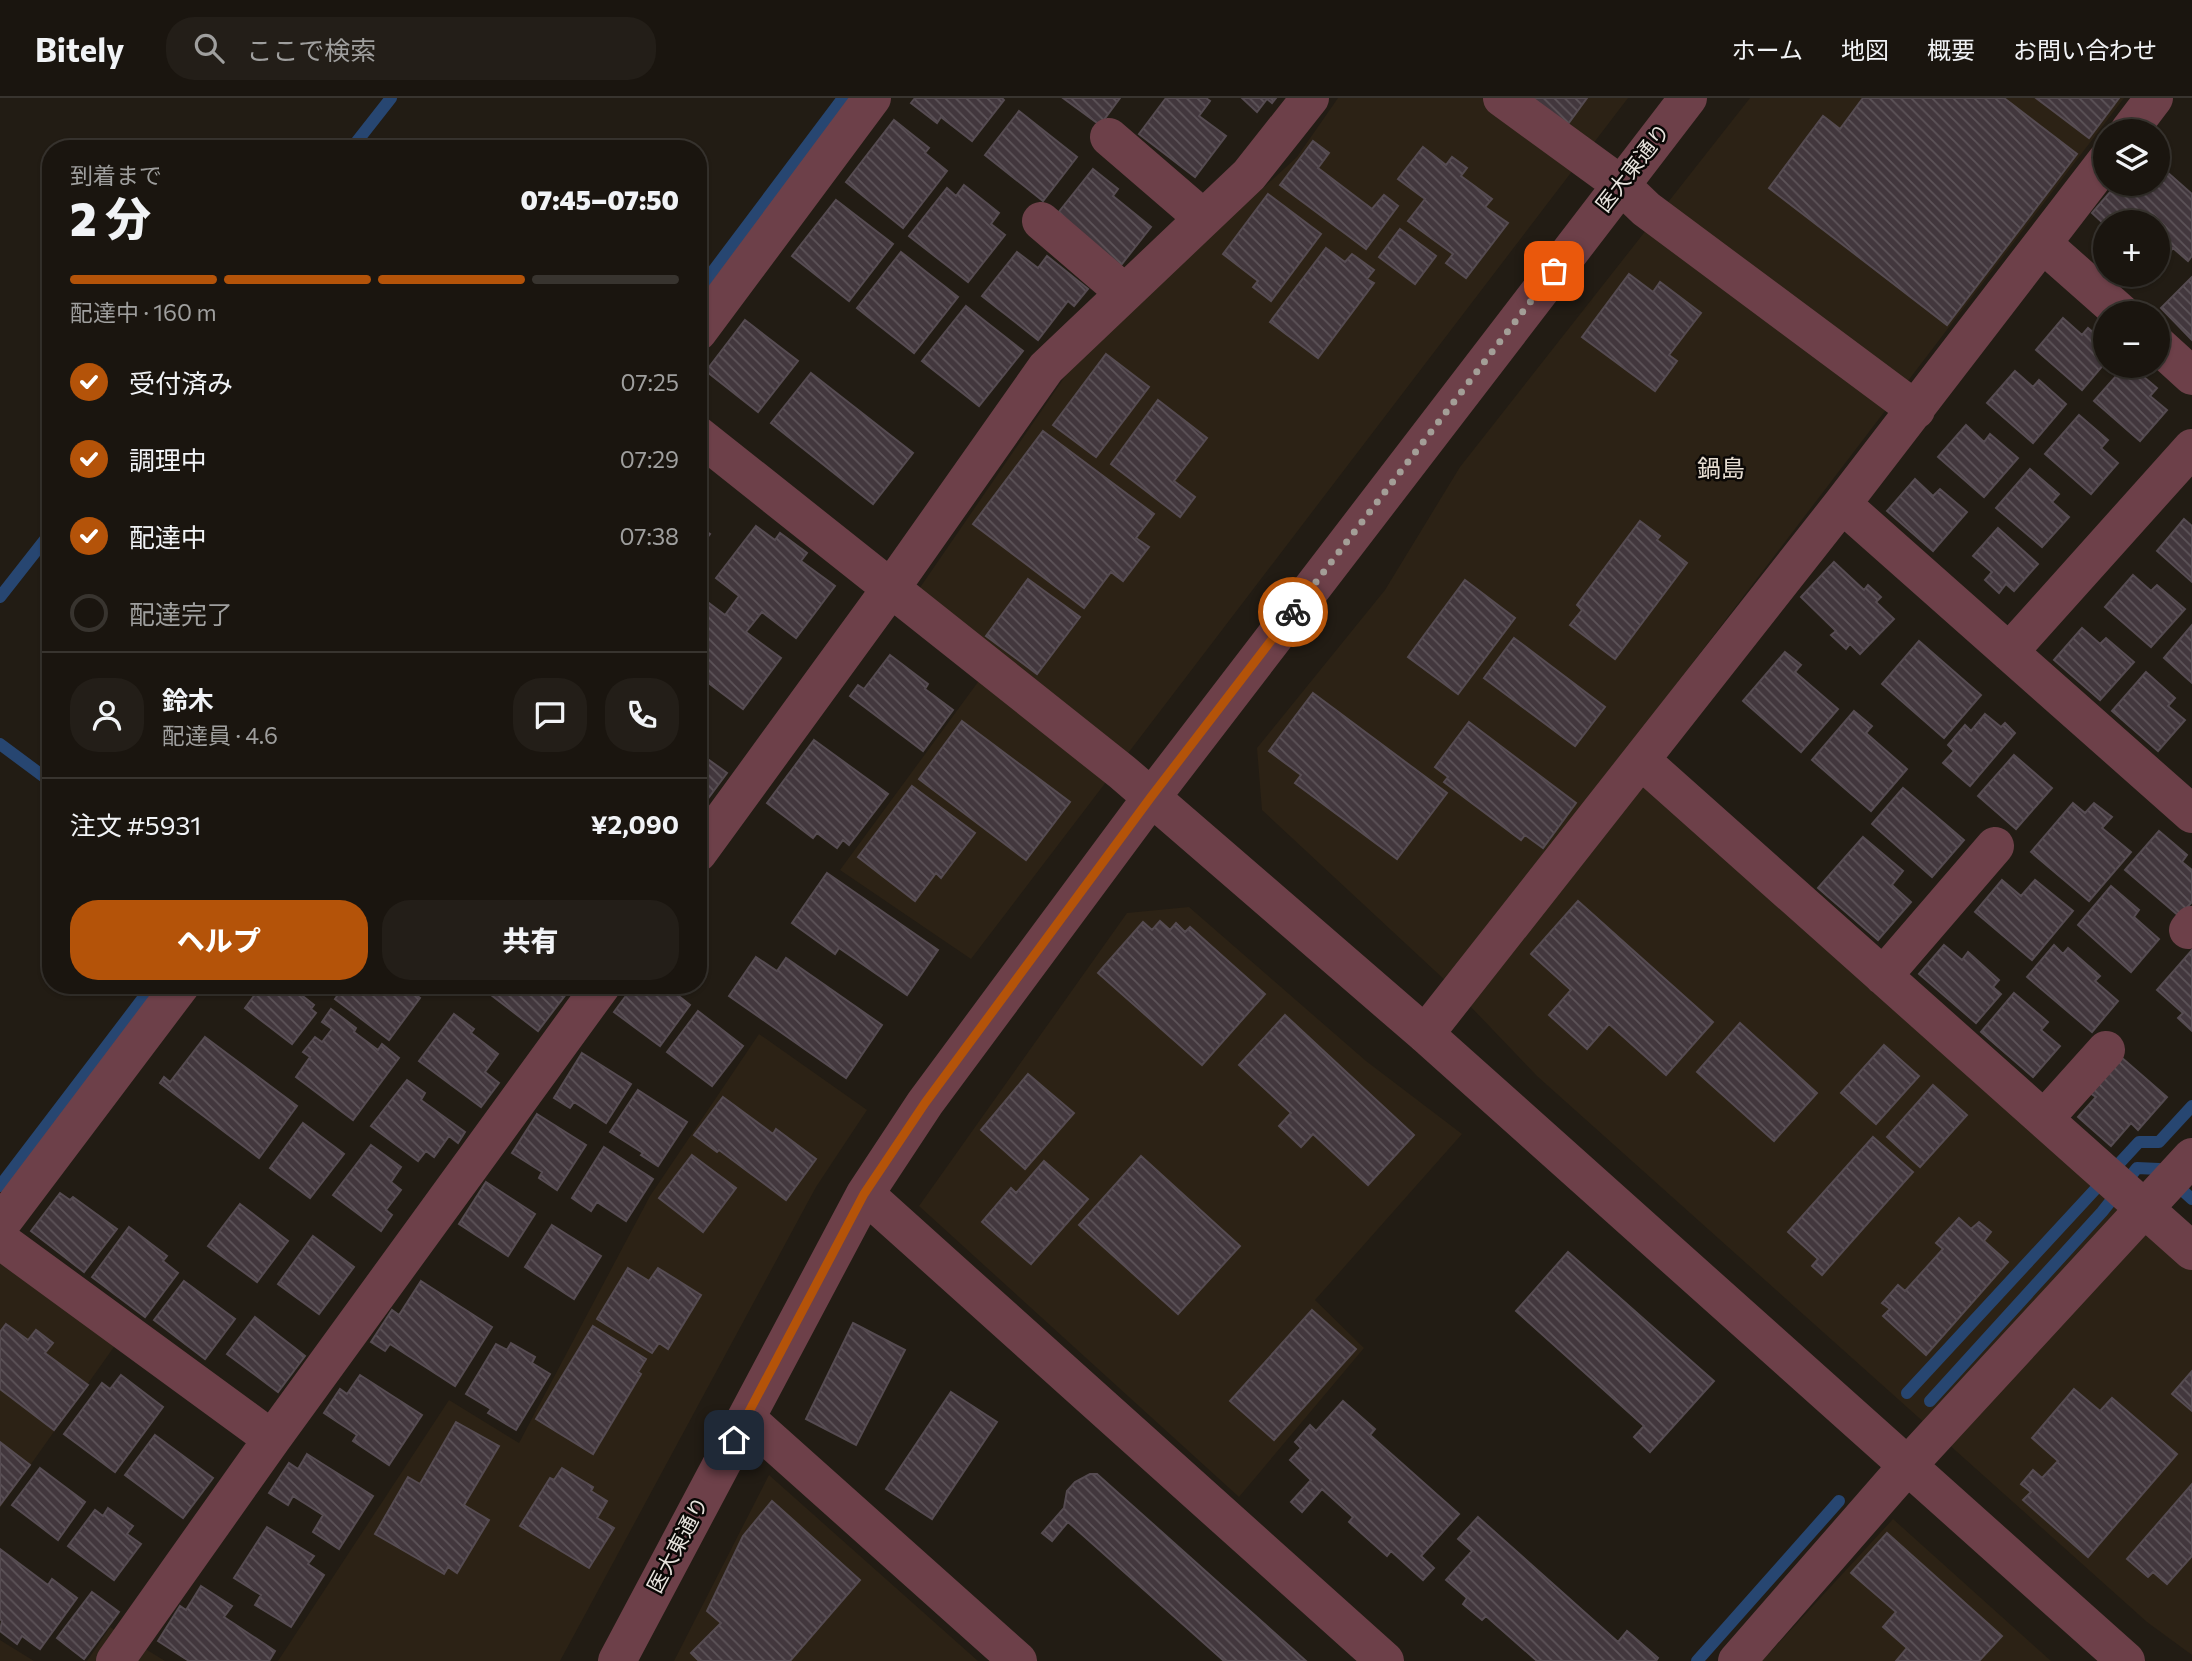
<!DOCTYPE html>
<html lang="ja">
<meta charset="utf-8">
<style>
body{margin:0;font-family:Commissioner,"Noto Sans JP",sans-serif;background:#231e18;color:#f1f3f6;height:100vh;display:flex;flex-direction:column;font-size:26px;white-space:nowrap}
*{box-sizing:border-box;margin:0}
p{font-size:23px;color:#9f9f9e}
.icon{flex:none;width:38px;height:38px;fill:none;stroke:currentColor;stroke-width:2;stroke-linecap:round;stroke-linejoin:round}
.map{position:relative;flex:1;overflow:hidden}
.side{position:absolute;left:42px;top:42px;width:665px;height:854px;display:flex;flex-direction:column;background:#1a150f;border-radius:28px;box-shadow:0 2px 5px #0004,0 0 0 2px #38342f}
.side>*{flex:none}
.controls{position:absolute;left:2093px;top:21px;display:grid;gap:14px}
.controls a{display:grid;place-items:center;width:77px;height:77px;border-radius:50%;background:#1a150f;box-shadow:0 2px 5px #0004,0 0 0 2px #38342f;font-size:35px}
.pin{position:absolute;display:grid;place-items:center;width:60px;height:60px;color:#fff;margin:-30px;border-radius:14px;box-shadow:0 4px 10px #0006}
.courier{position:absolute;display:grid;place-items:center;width:70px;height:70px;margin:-35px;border:5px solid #b45309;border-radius:50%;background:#fff;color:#222;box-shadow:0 2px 9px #0007}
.overview em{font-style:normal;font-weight:800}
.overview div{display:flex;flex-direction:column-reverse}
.overview{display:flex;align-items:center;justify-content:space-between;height:119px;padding:0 28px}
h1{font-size:46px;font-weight:800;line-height:52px}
.bar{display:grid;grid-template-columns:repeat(4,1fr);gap:10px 7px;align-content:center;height:84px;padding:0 28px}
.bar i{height:9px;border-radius:5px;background:#38342f}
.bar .selected{background:#b45309}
.bar p{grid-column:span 4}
.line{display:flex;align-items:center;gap:18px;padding:0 28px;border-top:2px solid #38342f}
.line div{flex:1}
.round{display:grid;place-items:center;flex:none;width:74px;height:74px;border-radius:28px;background:#231e18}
ol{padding:0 28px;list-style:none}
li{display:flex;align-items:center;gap:21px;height:77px}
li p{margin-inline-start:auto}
li .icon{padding:7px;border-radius:50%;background:#b45309;color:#fff;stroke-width:4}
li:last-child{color:#9f9f9e}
li i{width:38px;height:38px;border:4px solid #38342f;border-radius:50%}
.cta{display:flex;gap:14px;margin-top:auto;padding:14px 28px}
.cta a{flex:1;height:80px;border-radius:28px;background:#b45309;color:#fff;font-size:28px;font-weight:800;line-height:80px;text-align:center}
.cta a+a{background:#231e18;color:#f1f3f6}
header{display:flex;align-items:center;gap:42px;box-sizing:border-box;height:98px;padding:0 35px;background:#1a150f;border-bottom:2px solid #38342f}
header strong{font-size:33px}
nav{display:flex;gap:38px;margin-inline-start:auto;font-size:24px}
.search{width:490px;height:63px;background:#231e18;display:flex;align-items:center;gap:18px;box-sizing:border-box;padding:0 24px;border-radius:28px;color:#9f9f9e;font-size:26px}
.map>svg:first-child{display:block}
</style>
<header>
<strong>Bitely</strong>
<div class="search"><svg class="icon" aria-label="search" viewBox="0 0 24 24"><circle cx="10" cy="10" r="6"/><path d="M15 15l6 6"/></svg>ここで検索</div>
<nav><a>ホーム</a><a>地図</a><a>概要</a><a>お問い合わせ</a></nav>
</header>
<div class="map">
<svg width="2192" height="1563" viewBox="0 0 2192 1563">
<defs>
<pattern id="building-back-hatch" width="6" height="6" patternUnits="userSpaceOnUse" patternTransform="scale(1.75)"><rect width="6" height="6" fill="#42373d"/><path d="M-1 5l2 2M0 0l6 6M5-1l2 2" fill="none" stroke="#5d5459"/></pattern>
</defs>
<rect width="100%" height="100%" fill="#221c14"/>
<path fill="#2c2215" d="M1338,0H1628L971,861L840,772L1000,554L919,491L1079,258L1297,59Z
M1750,0H2124L1617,664L2192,1171V1557L2147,1524L1537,978L1448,885L1262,712L1257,650L1385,492L1460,369Z
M1189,809L1366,963L1462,1036L1315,1202L1364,1250L1239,1399L919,1108L1127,815Z
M759,936L867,1012L816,1089L560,1563H278L449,1302L519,1345L650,1098Z
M0,1164L116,1246L0,1410Z
M769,1377L978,1563H674Z
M1893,1421L2051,1563H1762Z
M110,1529L165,1563H87Z
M0,1542L34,1563H0Z"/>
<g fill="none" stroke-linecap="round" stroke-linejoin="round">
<path stroke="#274671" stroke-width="12" d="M351,51L391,0
M698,193L843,0
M0,499L51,434
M0,646L51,684
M0,1088L153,887
M1907,1295L2139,1044H2159L2192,1008
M1930,1303L2102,1114L2137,1070L2159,1071L2192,1101
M1697,1563L1839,1403"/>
</g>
<path fill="url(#building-back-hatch)" stroke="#554b51" stroke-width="2" d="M915,0H1002L1004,2L972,43L941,19L937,25L911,5Z
M1063,0H1120L1100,27Z
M1166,0H1206L1210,3L1199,18L1226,38L1195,79L1139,36Z
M1242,0H1276L1272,5L1267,1L1257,14Z
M1525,0H1587L1565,30Z
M1863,0H2004L2077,56L1947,227L1769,90L1823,18L1840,31Z
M2036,0H2119L2089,40Z
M1019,13L1077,59L1043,103L985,57Z
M894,22L929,50L925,55L947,73L903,130L846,84Z
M1313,43L1329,55L1318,70L1372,111L1384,97L1398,108L1366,151L1280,87Z
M1423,49L1446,67L1452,59L1467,70L1461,78L1492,101L1485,109L1508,125L1466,180L1446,165L1453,156L1408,123L1425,101L1398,81Z
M2158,66L2192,96V158L2188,163L2173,150L2158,168V124H2105V127L2092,115L2117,86H2158Z
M1093,71L1118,91L1113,98L1151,129L1118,171L1054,120Z
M964,87L999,115L991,126L1005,137L968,184L909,138L947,90L956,98Z
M1268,96L1321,136L1271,203L1253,189L1258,183L1223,156Z
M836,102L893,146L849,203L792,158Z
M1400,131L1436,158L1415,186L1379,159Z
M1326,150L1345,164L1352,156L1374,172L1367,181L1374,185L1318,260L1270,224Z
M901,154L958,199L914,255L857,210Z
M1017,154L1038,170L1047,158L1088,191L1074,208L1068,203L1038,242L982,198Z
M1629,176L1653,194L1660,184L1701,215L1669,257L1677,263L1655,293L1582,239Z
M2192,179V242L2161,210Z
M966,208L1023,253L979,308L922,263Z
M2063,220L2082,237L2088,230L2105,245V265L2082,292L2036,252Z
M745,222L798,263L758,314L706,273Z
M1106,256L1149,289L1096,359L1053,327Z
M2125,268H2131L2157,290L2150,298L2167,312L2140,343L2094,303Z
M2015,273L2033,289L2039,282L2066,306L2033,345L1987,305Z
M811,275L913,355L873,406L771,325Z
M1158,302L1207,340L1174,383L1195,399L1180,419L1111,366Z
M2079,317L2108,342L2101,350L2118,365L2091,396L2045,356Z
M1966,327L1984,344L1990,336L2018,360L1984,399L1938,359Z
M1043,333L1154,416L1136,440L1149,449L1123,483L1111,474L1084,510L973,426Z
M2030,371L2059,396L2052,404L2069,419L2042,449L1996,410Z
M1915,381L1933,398L1940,391L1967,414L1933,453L1887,413Z
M2184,421L2192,428V484L2157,453Z
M1640,423L1660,438L1657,442L1687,465L1615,561L1570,527L1582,512L1577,507Z
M698,428L710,436L698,452Z
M756,428L775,442L780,435L807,455L801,463L835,488L796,540L762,514L746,534L781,560L743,611L698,577V505L702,500L725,517L739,498L716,480Z
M1998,430L2038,466L2014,493L2006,486L1999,495L1985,482L1992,474L1973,458Z
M1834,464L1864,492L1868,487L1881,499L1876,504L1894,521L1860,556L1850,546L1846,551L1831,537L1836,533L1801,499Z
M2133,477L2151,493L2157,487L2185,511L2151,549L2105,509Z
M1028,481L1080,519L1037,576L986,538Z
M1465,482L1515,520L1458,596L1408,559Z
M2192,527V585L2164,560Z
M2082,530L2100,546L2106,540L2134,564L2100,602L2054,562Z
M1514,540L1605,609L1575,648L1484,580Z
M1919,543L1981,597L1944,640L1882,586Z
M1785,554L1801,567L1795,574L1838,611L1801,654L1743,603Z
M890,557L928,586L925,591L953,612L923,653L850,598L858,587L864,591Z
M2146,574L2175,600L2168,608L2185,622L2158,653L2112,613Z
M1313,595L1447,695L1397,761L1295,685L1301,677L1269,653Z
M1854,613L1872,628L1866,635L1907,671L1871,713L1812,662Z
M1985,616L2001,629L2005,625L2015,635L1970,688L1943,665L1954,653L1948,647L1965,627L1971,633Z
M962,623L1070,704L1026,762L919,681Z
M1469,624L1576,705L1543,750L1525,737L1521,742L1444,684L1448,679L1435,669Z
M814,642L888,696L849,747L843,742L837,750L817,735L813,740L767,705Z
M698,654L727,675L698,714Z
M2014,657L2052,690L2016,731L1978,698Z
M912,688L975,735L941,780L936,775L915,803L858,759Z
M1903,690L1964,742L1932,779L1872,726Z
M2073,705L2085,715L2094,705L2112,719L2102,730L2131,754L2089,803L2031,754Z
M2159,733L2187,757L2182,764L2192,772V804L2179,818L2125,772Z
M1863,739L1903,773L1892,787L1911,804L1878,842L1818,790Z
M827,775L938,852L907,897L839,850L835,856L792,825Z
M2002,782L2021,798L2035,782L2073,813L2032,862L1975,814Z
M2111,788L2139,812L2134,819L2159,841L2131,874L2078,827Z
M1578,803L1713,924L1666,977L1609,926L1587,951L1549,917L1571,892L1531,856Z
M1160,823L1170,832L1176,825L1185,834L1190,829L1265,896L1202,967L1098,875L1143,824L1152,832Z
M1944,847L1962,862L1968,854L1999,882L1993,889L2001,896L1976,925L1919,876Z
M2054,847L2063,856L2068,850L2100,878L2095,883L2118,903L2092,934L2027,879Z
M2192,852V933L2178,920L2183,915L2157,892Z
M756,859L777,873L786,860L882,927L846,980L729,898Z
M262,887H280L292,896L295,892L314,907L311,911L316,915L292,946L245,910Z
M345,887H403L420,900L389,942L335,901Z
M478,887H573L538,933Z
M634,887H665L690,907L660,948L614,914Z
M2014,895L2048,924L2041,932L2060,948L2033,979L1981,934Z
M331,911L356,930L354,934L378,952L382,946L399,960L353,1022L296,979L310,959L303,954L315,939L322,944L332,931L322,924Z
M698,913L743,948L712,988L667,954Z
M454,916L474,931L471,935L498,956L485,974L499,985L481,1009L419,963Z
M1285,917L1414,1037L1368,1087L1313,1036L1301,1049L1279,1028L1291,1015L1239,967Z
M1740,925L1817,995L1774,1043L1697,974Z
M205,939L297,1008L259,1060L160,985L164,979L170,984Z
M1884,947L1919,978L1876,1026L1841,995Z
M582,955L631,986L606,1025L574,1004L570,1010L554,1000Z
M2121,959L2167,999L2138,1032L2131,1025L2111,1048L2078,1019L2096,999L2090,995Z
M1028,976L1074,1015L1025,1071L981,1032Z
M407,982L425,995L421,1002L465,1034L458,1045L449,1038L434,1059L426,1053L418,1063L371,1028Z
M1933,987L1967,1017L1920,1069L1887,1039Z
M638,992L687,1024L658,1068L641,1057L643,1055L610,1034Z
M723,999L773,1036L776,1031L816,1061L786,1102L719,1052L717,1054L694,1037Z
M537,1016L586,1047L557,1092L539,1080L542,1074L512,1055Z
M303,1025L344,1056L310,1100L270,1070Z
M1873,1039L1913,1074L1822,1177L1812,1168L1818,1161L1788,1134Z
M371,1047L401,1069L391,1084L401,1092L386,1112L392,1117L381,1133L333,1097Z
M604,1049L653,1081L626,1123L597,1104L591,1113L572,1100Z
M692,1057L736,1090L703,1134L659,1100Z
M1141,1058L1240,1148L1178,1216L1079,1127Z
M1044,1063L1088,1101L1031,1166L982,1124L1011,1090L1016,1095Z
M486,1084L535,1116L508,1158L459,1126Z
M60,1095L70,1102L73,1099L117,1131L84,1174L31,1133Z
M240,1106L288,1143L257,1184L208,1148Z
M1959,1120L1971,1131L1979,1124L1991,1134L1984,1143L2008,1164L1926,1257L1883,1218L1890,1211L1882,1205L1898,1187L1905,1193L1943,1151L1936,1145Z
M552,1127L601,1158L574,1201L525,1169Z
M129,1129L167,1158L163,1163L178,1175L145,1219L92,1179Z
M313,1138L354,1169L319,1216L278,1186Z
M1568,1154L1714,1283L1650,1354L1634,1339L1644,1328L1516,1213Z
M628,1170L649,1183L658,1170L701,1197L668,1251L659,1245L652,1255L597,1221Z
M184,1183L235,1221L205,1261L154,1222Z
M421,1183L492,1229L455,1288L390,1246L385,1253L371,1244L392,1212L399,1217Z
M1312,1212L1356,1251L1274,1342L1230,1303Z
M255,1219L305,1258L278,1294L227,1256Z
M853,1225L905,1252L856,1347L806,1321Z
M6,1226L28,1242L36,1232L53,1245L45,1255L88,1287L54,1332L0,1291V1234Z
M593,1228L646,1261L638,1274L641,1276L593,1356L536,1321Z
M511,1245L535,1259L532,1265L550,1276L516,1332L488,1315L491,1311L466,1296L496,1246L507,1252Z
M2192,1273V1313L2172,1296Z
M121,1277L163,1309L115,1374L64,1336L102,1285L110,1291Z
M360,1277L422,1317L389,1367L353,1343L357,1337L324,1315L340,1291L347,1296Z
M2074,1291L2100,1313L2112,1300L2177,1356L2088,1459L2023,1402L2031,1394L2021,1386L2033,1372L2042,1380L2058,1363L2032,1340Z
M951,1294L997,1324L932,1421L886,1391Z
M1343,1303L1375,1331L1370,1337L1459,1416L1421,1458L1434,1470L1423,1482L1391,1453L1387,1458L1349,1424L1353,1419L1322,1391L1302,1414L1291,1404L1311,1382L1290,1362L1301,1350L1295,1344L1310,1327L1316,1333Z
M456,1324L499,1348L464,1407L489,1422L457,1475L448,1469L444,1476L375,1436L408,1379L420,1386Z
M155,1337L213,1380L183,1420L125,1377Z
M0,1344L30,1367L0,1407Z
M307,1356L373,1398L339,1451L313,1434L323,1417L293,1398L288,1407L269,1395L289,1365L298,1371Z
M40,1370L85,1404L58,1442L12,1407Z
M562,1370L593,1389L591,1393L607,1403L597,1420L614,1430L589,1470L520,1428L550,1380L554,1382Z
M1090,1376H1097L1306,1563H1224L1068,1424L1052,1443L1042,1435L1064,1410L1067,1393L1075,1384Z
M2192,1386V1458L2167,1486L2153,1474L2148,1479L2127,1461Z
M772,1403L860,1482L790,1563H699L691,1555L721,1525L707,1513L743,1438Z
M108,1410L133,1428L127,1436L141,1446L114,1482L68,1448L95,1412L103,1418Z
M1478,1419L1618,1544L1627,1533L1658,1560L1656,1563H1537L1486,1518L1482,1522L1463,1506L1467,1500L1446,1482L1472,1453L1458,1441Z
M267,1429L314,1458L308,1466L324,1477L291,1529L255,1507L261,1497L234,1480Z
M1887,1435L2002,1538L1979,1563H1896L1907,1550L1883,1529L1896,1514L1851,1475Z
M0,1451L48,1487L52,1481L77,1500L40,1551L22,1538L17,1546L0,1533L2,1523L0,1521Z
M201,1488L232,1508L224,1519L275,1553L269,1563H189L158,1543L180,1508L186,1512Z
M92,1494L119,1514L84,1561L57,1540Z"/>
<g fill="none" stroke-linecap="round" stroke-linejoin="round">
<path stroke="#6d4049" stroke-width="38" d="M1502,0L1620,86L1646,111L1916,312
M2129,33L2154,0
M1109,39L1203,120
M1041,123L1125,195
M2043,146L2121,215
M698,234L872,0
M2158,247L2192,278
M698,337L1122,674L1425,936L2126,1563
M1842,406L2192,716
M2009,554L2192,350
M1642,663L2192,1153
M698,755L891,490L1046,270L1249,77L1310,0
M2188,832L2192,827
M1883,878L1995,748
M1425,936L1842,406L2105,64
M2044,1021L2106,952
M865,1096L1385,1563
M0,1127L181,887
M0,1142L272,1341
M746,1320L1018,1563
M115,1563L272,1341L602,887
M617,1563L865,1096L925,1005L1151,700L1688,0
M1737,1563L1908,1367L2192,1059"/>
</g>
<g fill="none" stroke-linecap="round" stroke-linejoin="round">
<path stroke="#a39e97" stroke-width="7" stroke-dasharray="0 12.6" d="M1293,514L1554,173"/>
<path stroke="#b45309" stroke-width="9" d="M734,1342L864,1096L925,1005L1151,699L1293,514"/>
</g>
<g text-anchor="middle" stroke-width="5" stroke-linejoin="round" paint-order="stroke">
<g font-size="21" fill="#e8e4de" stroke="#0a0705">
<text transform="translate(1633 70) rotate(-52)" y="7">医大東通り</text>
<text transform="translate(678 1447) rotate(-62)" y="7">医大東通り</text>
</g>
<g font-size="24" fill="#e6ddd2" stroke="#0a0705">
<text x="1721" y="379">鍋島</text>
</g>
</g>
</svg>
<div class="controls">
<a><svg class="icon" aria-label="layers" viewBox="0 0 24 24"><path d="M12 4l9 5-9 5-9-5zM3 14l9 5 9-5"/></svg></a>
<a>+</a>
<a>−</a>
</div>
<div class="pin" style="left:1554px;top:173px;background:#ea580c"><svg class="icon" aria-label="bag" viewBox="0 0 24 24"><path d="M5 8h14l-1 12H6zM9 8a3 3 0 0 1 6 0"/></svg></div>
<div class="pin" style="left:734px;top:1342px;background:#1f2937"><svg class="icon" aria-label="home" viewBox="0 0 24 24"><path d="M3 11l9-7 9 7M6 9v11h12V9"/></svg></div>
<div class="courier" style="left:1293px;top:514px"><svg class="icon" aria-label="bike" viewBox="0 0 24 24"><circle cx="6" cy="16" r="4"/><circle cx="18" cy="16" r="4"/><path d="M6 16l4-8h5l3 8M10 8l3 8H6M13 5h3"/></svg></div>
<section class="side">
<div class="overview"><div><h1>2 分</h1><p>到着まで</p></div><em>07:45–07:50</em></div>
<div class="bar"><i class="selected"></i><i class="selected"></i><i class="selected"></i><i></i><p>配達中 · 160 m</p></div>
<ol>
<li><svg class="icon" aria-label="check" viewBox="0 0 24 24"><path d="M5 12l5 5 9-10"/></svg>受付済み<p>07:25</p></li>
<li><svg class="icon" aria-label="check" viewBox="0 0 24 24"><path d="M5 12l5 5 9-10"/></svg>調理中<p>07:29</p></li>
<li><svg class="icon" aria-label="check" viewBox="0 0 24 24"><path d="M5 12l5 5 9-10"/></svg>配達中<p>07:38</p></li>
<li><i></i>配達完了</li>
</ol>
<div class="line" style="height:126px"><a class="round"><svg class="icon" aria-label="person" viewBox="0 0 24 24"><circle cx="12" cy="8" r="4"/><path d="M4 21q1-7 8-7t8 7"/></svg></a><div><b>鈴木</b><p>配達員 · 4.6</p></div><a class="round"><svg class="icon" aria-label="chat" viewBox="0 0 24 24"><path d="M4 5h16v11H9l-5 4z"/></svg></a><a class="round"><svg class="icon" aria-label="phone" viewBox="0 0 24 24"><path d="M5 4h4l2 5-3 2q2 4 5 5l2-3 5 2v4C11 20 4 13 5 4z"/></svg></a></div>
<div class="line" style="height:91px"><div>注文 #5931</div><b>¥2,090</b></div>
<div class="cta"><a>ヘルプ</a><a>共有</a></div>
</section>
</div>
